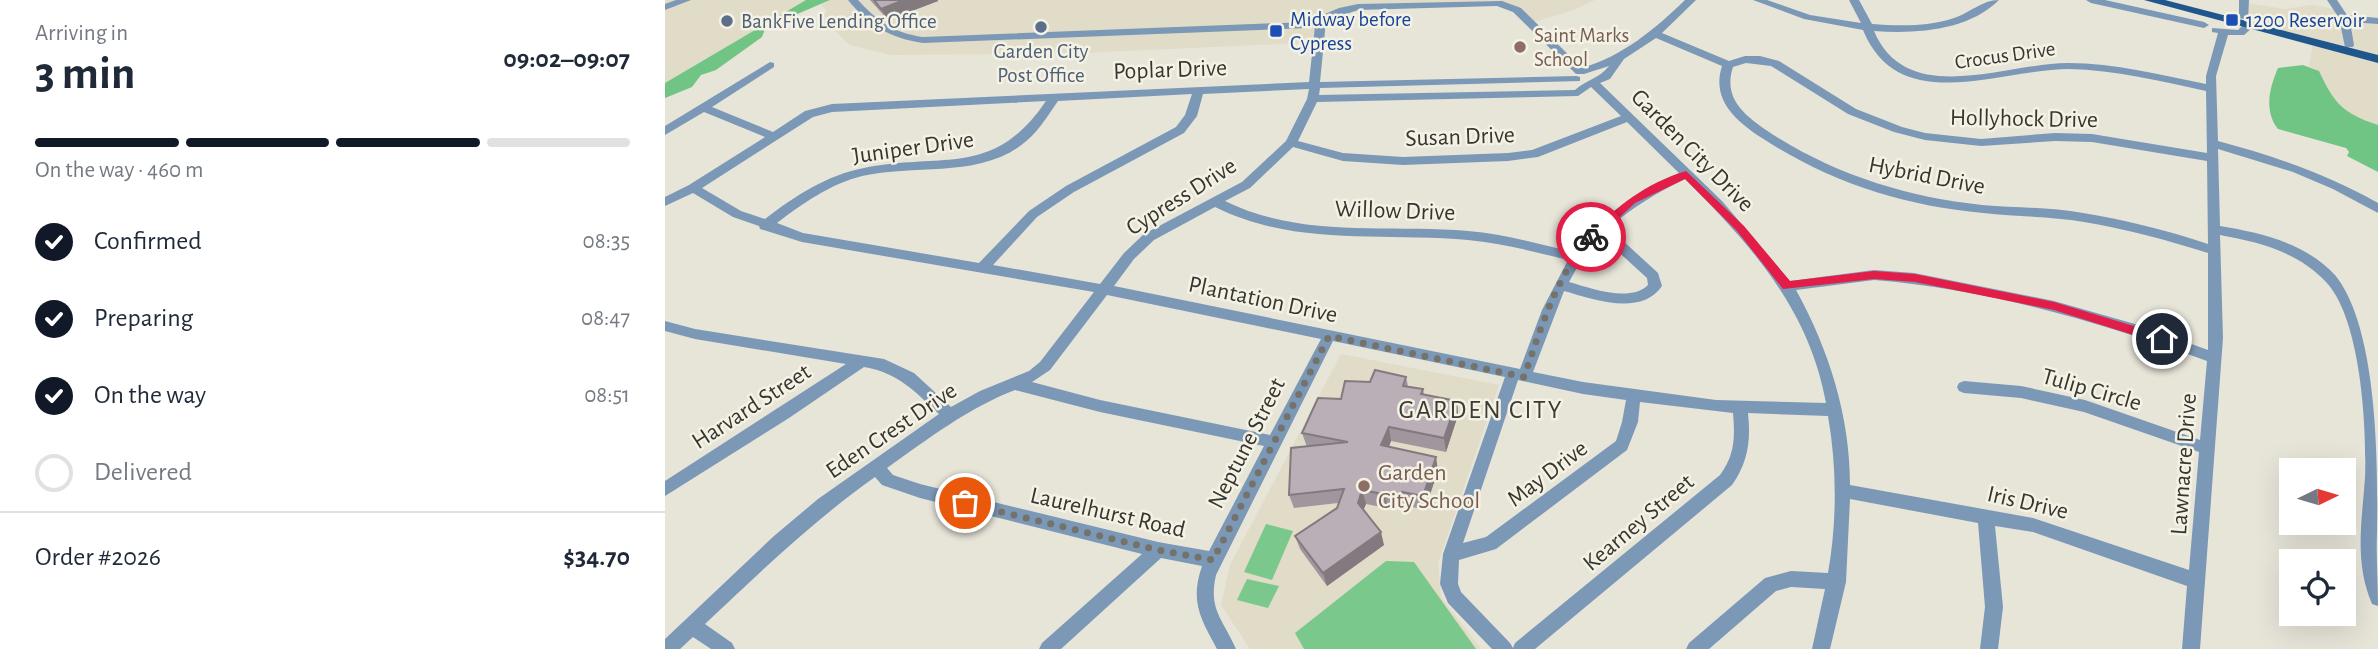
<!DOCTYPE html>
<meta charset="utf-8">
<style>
body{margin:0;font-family:"Alegreya Sans",sans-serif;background:#f6f6f7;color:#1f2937;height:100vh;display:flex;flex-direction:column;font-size:26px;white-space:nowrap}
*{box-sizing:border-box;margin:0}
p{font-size:23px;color:#747a83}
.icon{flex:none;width:38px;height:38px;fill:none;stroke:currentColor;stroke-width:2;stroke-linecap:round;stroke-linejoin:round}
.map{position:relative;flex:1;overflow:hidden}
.side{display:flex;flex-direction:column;background:#fff;width:665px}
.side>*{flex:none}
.needle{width:46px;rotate:85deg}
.buttons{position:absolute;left:1614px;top:458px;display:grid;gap:14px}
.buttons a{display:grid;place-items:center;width:77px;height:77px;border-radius:0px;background:#fff;box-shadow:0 7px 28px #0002;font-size:35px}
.pin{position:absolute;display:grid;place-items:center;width:60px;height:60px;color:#fff;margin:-30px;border:4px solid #fff;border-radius:50%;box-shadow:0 2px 7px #0007}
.courier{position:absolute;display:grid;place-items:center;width:70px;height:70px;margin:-35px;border:5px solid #e11d48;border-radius:50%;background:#fff;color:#222;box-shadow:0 2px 9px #0007}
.head em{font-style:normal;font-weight:700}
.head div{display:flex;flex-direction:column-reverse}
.head{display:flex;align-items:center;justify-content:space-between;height:119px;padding:0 35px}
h1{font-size:46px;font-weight:700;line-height:52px}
.bar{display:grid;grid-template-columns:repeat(4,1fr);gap:10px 7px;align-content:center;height:84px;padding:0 35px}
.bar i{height:9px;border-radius:5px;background:#e0e1e3}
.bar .on{background:#111827}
.bar p{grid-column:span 4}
.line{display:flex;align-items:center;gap:18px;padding:0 35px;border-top:2px solid #e0e1e3}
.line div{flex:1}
ol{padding:0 35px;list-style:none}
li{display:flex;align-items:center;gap:21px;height:77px}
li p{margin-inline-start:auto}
li .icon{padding:7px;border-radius:50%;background:#111827;color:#fff;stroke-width:4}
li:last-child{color:#747a83}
li i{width:38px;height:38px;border:4px solid #e0e1e3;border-radius:50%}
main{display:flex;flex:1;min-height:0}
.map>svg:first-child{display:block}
</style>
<main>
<section class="side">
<div class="head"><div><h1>3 min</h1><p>Arriving in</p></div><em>09:02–09:07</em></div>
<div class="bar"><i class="on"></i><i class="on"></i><i class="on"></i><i></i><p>On the way · 460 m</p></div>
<ol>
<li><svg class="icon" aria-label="check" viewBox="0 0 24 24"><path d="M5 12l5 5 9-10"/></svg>Confirmed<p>08:35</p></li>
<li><svg class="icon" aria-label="check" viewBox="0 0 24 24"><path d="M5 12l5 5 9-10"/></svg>Preparing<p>08:47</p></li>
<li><svg class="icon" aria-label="check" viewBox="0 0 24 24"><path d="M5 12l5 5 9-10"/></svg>On the way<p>08:51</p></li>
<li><i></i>Delivered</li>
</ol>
<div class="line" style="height:91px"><div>Order #2026</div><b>$34.70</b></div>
</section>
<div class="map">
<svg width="1713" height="649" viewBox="0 0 1713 649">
<rect width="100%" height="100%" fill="#e7e4d8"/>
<path fill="#e0dcc8" d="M0,0H142L0,83Z
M165,0H930L909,10L865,23L843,6L833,4L699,7L644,25L651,29L653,39L635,43L417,53L226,55L185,45L178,39L166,25L159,15L162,11L156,5Z
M1576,2L1619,9L1647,5L1670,9L1674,19L1713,21V125L1686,116L1669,99L1654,71L1644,66L1648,43L1582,24Z
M676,354L834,385L773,563L776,597L816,649H585L556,605L565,565Z"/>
<path fill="#7ac88c" d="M601,524L628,531L607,580L579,572Z
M721,561L749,562L811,649H639L630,633Z
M582,579L614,586L603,608L572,600Z"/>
<path fill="#70c584" d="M141,0H165L109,24L100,29L97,37L51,70L36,75L27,87L0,98V83Z
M1638,65L1654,71C1670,105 1678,113 1713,125V172L1682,156L1684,152L1681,148L1613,129C1599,111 1604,89 1613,68Z"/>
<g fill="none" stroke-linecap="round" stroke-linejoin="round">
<path fill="#7c98b7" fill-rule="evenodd" d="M11,0H26L0,10V4Z
M183,0H193C212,21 229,33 258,37L641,22L674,8L693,4L837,1L856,8L917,68C958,56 990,29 1020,0H1031L997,33L1064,61L1080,56H1095L1114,61L1191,109L1237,127L1260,133L1316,139L1390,133L1427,134L1542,153L1541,91C1496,81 1450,70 1404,69C1335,69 1234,118 1198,30L1139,19L1088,0H1102L1145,15L1196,23L1184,0H1194L1207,24C1233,26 1263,27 1289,18C1305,13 1317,0 1334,0C1303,31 1250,34 1209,31C1242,109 1341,63 1403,63C1450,63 1496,75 1541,84V76L1553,33L1547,32V28L1573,30L1579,24H1587V28L1579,35H1563L1551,76L1553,141C1609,156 1662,174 1713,203V213L1668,189L1628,172L1553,149L1555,226C1597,233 1640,243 1670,275C1713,328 1713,463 1712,532C1711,557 1713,581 1713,606L1707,604C1689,562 1697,521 1700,478C1702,428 1696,319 1661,282C1633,252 1594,242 1555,235L1558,338L1535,649H1517L1522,586L1368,532L1330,526L1338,607L1333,649H1315L1320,607L1313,523L1185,499L1181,582L1165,649H1147L1160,589L1126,587L1111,591L1044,649H1021L1024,643L1100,578L1126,571L1163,573C1172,522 1172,468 1163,416L1083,413C1086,441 1083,462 1067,485L870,649H827L783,603L775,584L778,554L840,377L668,341L551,575C543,610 558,619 571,649H552C535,618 525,601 537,566L496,558L396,649H374L377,643L477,554L255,498L217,485L210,477C148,521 95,572 40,624L67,643L70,649H46L28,637L15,649H0V639L109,536L153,499L274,414C249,391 234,373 199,367L124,418L0,496V481L181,364L30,339L0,331V321L30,329L219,359L249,373L286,407L315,391L364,371L375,362L429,292L137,242L95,229L94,226L68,217L28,193L0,206V197L24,185L100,137L39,112L0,135V126L105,62L109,63V67L47,107L108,132L140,111L167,104L644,82L650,26L643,28L258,43C225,38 204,26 183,0ZM832,6L848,12L911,74H919L944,66C935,78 921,80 910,90L654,95L655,88L915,81V77L911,76L655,82L661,21L693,10ZM991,38L1057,66C1046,100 1071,121 1097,138C1164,182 1239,206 1318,213C1351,217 1385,216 1419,222C1461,229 1502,240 1543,253V350L1477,326L1389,301L1249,273L1209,270L1125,281L1057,201L935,83L945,79L959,59ZM1081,63L1106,66L1183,114L1229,132L1260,140L1316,146L1390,141L1427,142L1542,161L1543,244C1502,230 1460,220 1418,213C1385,207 1351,208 1317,205C1242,197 1171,175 1107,134C1082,117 1057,100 1068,67ZM926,87L956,116L867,150L843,153L738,157L678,153L633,141L652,102L913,96ZM644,89L642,99L621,141L577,182L479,234L459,253L435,284L328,265L372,217L409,192L519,133L532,116L538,94ZM527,94L520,115L511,127L401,186L364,211L314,263L138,233L112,223C137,204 165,184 197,176C248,164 310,178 355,146C372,134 382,117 393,101ZM381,101C328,179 278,152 199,168C162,175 130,196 100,219L76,211L37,188L148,117L167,112ZM962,122L1014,173C971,192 938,215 909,252C874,244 839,234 803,231C721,224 637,239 560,201L585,188L628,147L678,161L738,165L843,161L873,157ZM1020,179C1086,245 1144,309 1161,403L1051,400L918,382L868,372L899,291C928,299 976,317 997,286L993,273L944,228C967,207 992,193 1020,179ZM550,207C631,247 717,232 803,240C837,243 870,252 903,260L877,310L855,369L449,286L469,259L489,240ZM936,236L982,278L983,285C965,303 925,288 904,282L918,257ZM1209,280C1323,289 1435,322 1542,361L1535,440L1420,400L1356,386L1299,381L1294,383L1292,387L1294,391L1299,393L1356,398L1419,412L1534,452L1524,570L1368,518L1185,485C1185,416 1164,350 1131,290ZM442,295L656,339L605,435L435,400L367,382L385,370ZM853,380L918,394L961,400L957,422L951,441L821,537L798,543ZM350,390L435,412L599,446L544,551L493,542L255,484L228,475L222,468C263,439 303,408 350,390ZM975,402L1068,413C1070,437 1070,455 1055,475L850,643L848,648L845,643L796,592L793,584L794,560L831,549L962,450L973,422Z
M1421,0H1440L1539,22L1544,25L1539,28L1426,3Z
M1574,0H1584L1583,20L1574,18Z
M1662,0H1672L1682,15L1713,18V24L1685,22L1689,45L1688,47H1680L1674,18Z"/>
<path fill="#1f578c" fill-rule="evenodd" d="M1479,0H1500L1713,55V63Z"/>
</g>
<path fill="#a0969d" d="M205,0H273V1L223,20Z
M741,377L743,386L758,389L759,395L792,401L793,415L781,452L726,441L724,447L773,470L760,510L739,505L738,508L722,505L721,508L701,504L698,510L719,545L662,586L635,549L630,536L672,508L673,503L629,508L624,495L642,447L637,433L676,399L705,382Z"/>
<path fill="#827a7f" d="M239,0H273V1L223,20L216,9Z
M792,401L793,415L781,452L779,438Z
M724,427L726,441L719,459L716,445Z
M771,457L773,470L760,510L758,496Z
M697,490L701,504L696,516L693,503Z
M719,491L722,505L721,508L718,494Z
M737,492L739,505L738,508L736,495Z
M716,532L719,545L662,586L658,573Z"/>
<path fill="#baafb6" stroke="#827a7f" stroke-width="2" d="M209,0H239L216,9Z
M710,370L741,377L738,386L758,389L756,394L792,401L779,438L724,427L716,445L771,457L758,496L737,492L736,495L719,491L718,494L697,490L693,503L716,532L658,573L630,536L672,508L679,489L624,495L626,448L683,442L637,433L653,398L676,399L680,381L705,382Z"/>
<path fill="#e11d48" d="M1021,171L1079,226L1125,281L1209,271L1250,274L1389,302L1502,336L1503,339L1497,344L1389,310L1250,282L1209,279L1118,289L1072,231L1020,179L970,203L930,240H923V234C955,205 979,184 1021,171Z"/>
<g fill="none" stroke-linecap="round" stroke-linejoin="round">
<path stroke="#74726b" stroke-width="7" stroke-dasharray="0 12.6" d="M300,503L493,550L548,560L664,336L859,377C876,328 891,276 926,237"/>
</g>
<g fill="#1a4fb4" stroke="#f4f2e5" stroke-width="2.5">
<rect x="1560" y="13" width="14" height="14" rx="3.5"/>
<rect x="604" y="24" width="14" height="14" rx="3.5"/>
</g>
<g fill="#5c6f8a" stroke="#f4f2e5" stroke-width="2.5">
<circle cx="62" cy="21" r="7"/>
<circle cx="376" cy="27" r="7"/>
</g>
<g fill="#8d6e63" stroke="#f4f2e5" stroke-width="2.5">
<circle cx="855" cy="47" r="7"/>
<circle cx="699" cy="486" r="7"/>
</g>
<g text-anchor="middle" stroke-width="5" stroke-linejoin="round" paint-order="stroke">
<g font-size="21" fill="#164399" stroke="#f4f2e5" text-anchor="start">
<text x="625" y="26">Midway before<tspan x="625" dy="24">Cypress</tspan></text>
<text x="1581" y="27">1200 Reservoir</text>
</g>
<g font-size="21" fill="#4e5e75" stroke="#f4f2e5" text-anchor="start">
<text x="76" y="28">BankFive Lending Office</text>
<text x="376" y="58" text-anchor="middle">Garden City<tspan x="376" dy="24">Post Office</tspan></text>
</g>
<g font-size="21" fill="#785e54" stroke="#f4f2e5" text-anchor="start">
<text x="869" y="42">Saint Marks<tspan x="869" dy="24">School</tspan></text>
</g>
<g font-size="21" fill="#363530" stroke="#f4f2e5">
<text transform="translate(1340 55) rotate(-8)" y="7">Crocus Drive</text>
</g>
<g font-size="24" fill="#363530" stroke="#f4f2e5">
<text transform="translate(505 69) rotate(-2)" y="8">Poplar Drive</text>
<text transform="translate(1359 118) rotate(1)" y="8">Hollyhock Drive</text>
<text transform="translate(795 136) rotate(-2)" y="8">Susan Drive</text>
<text transform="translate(248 147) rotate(-8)" y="8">Juniper Drive</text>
<text transform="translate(1028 150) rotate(45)" y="8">Garden City Drive</text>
<text transform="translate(1262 175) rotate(11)" y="8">Hybrid Drive</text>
<text transform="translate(516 196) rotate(-32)" y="8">Cypress Drive</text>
<text transform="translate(730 210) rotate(2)" y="8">Willow Drive</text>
<text transform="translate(598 299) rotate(12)" y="8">Plantation Drive</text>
<text transform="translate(1427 389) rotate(16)" y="8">Tulip Circle</text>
<text transform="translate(86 406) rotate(-33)" y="8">Harvard Street</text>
<text transform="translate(226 430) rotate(-34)" y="8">Eden Crest Drive</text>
<text transform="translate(581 443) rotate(-63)" y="8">Neptune Street</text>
<text transform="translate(1518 464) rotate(-86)" y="8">Lawnacre Drive</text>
<text transform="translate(882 473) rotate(-37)" y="8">May Drive</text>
<text transform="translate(1363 502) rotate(13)" y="8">Iris Drive</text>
<text transform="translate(443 512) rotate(13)" y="8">Laurelhurst Road</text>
<text transform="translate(973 522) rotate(-40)" y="8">Kearney Street</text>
</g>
<g font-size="24" fill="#785e54" stroke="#f4f2e5" text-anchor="start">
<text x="713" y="480">Garden<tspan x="713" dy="28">City School</tspan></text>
</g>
<g font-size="26" letter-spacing="2" fill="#3d3b32" stroke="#f4f2e5">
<text x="816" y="418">GARDEN CITY</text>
</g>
</g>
</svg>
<div class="buttons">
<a><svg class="needle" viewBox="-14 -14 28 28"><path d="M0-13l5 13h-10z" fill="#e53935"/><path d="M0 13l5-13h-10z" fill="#747a83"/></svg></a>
<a><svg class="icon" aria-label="locate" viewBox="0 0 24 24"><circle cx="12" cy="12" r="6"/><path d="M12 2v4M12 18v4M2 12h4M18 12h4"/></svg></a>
</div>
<div class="pin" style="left:300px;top:503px;background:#ea580c"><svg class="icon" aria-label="bag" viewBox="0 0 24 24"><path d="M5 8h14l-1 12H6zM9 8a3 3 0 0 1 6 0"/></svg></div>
<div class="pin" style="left:1497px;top:339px;background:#1f2937"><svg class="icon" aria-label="home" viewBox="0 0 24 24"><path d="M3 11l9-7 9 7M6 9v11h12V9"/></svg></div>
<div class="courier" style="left:926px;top:237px"><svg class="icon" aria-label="bike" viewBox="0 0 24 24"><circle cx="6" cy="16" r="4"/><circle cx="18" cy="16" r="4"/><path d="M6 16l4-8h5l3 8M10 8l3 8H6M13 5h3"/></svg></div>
</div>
</main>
